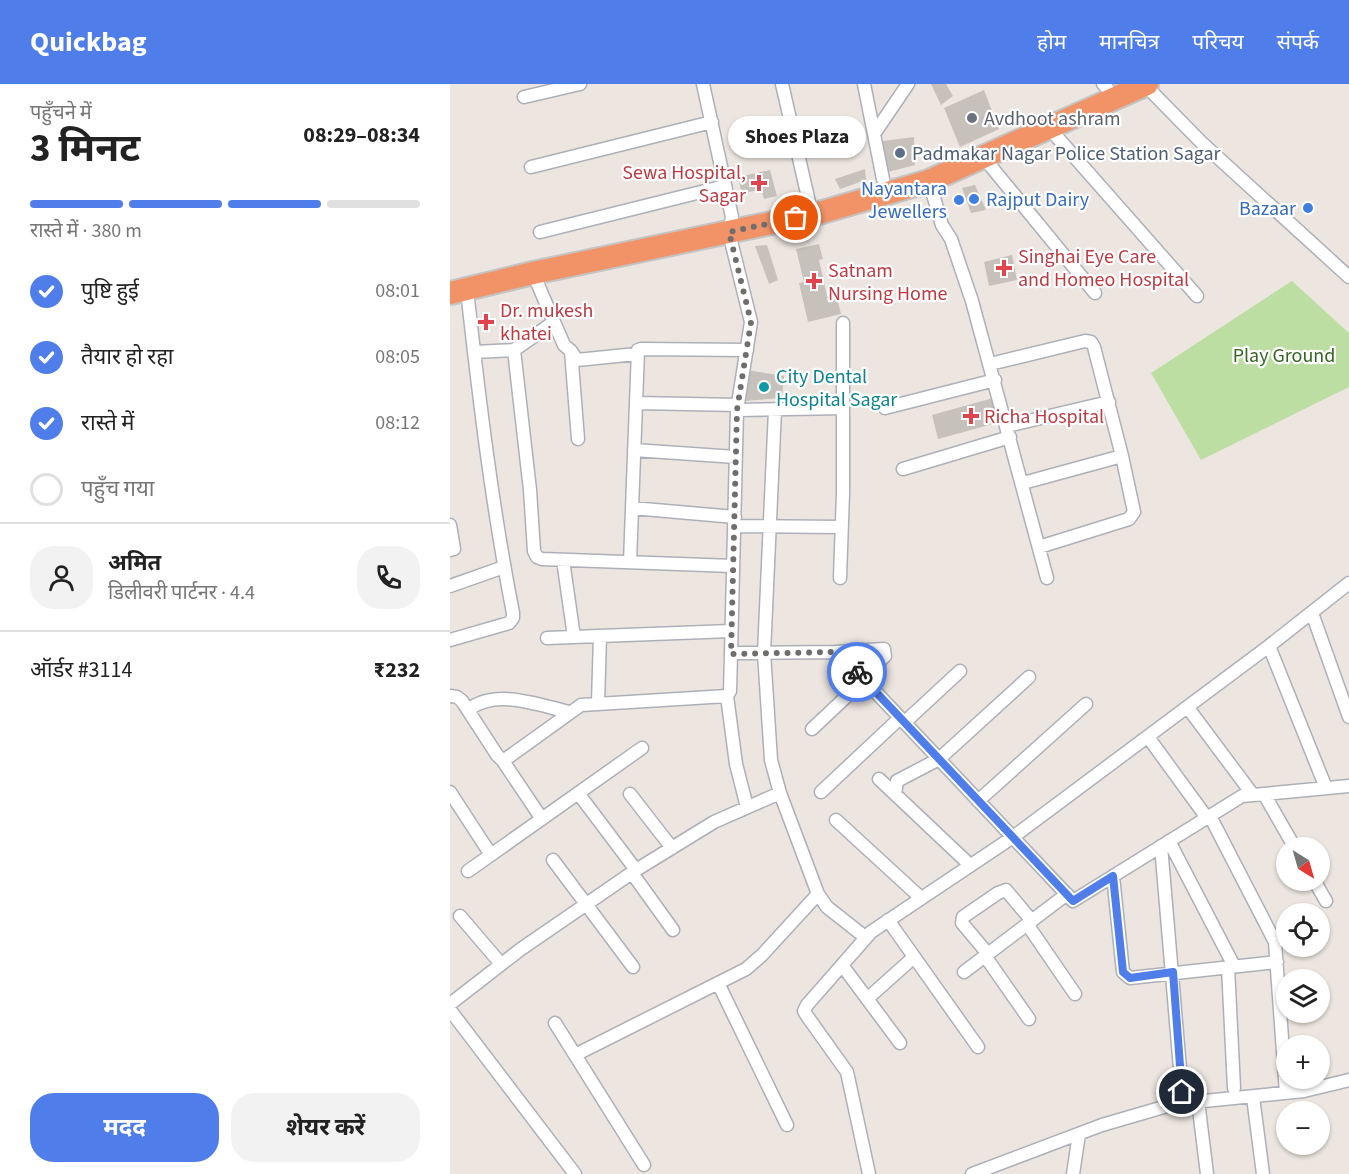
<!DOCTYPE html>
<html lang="hi">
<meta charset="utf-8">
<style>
body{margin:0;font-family:"Source Sans 3","Noto Sans Devanagari",sans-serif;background:#f2f2f2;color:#222;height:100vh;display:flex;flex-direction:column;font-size:22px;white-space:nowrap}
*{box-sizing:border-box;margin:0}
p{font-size:20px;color:#767676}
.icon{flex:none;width:33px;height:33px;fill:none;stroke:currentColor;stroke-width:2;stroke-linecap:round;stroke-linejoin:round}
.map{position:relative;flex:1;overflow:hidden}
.drawer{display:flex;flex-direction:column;background:#fff;width:450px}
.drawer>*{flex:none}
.needle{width:39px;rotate:143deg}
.controls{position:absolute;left:826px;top:753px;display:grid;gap:12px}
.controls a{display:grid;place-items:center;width:54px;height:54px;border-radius:50%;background:#fff;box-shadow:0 2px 4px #0004;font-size:30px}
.pin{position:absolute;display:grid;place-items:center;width:51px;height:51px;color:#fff;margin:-26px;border:3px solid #fff;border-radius:50%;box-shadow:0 2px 6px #0007}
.courier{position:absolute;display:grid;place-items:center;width:60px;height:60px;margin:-30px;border:4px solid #4f7eeb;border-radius:50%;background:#fff;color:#222;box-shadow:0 2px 8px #0007}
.bubble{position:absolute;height:42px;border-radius:21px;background:#fff;box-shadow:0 2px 4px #0004;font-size:20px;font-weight:700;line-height:42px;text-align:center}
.overview em{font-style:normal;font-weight:700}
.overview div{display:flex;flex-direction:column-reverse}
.overview{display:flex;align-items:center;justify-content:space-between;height:102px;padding:0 30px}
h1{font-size:39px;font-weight:700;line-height:45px}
.bar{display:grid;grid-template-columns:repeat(4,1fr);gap:9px 6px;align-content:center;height:72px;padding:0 30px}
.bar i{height:8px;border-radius:4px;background:#e0e0e0}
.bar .selected{background:#4f7eeb}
.bar p{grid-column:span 4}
.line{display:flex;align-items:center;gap:15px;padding:0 30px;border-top:2px solid #e0e0e0}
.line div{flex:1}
.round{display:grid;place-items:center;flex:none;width:63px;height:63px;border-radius:24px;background:#f2f2f2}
ol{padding:0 30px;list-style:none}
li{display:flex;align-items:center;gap:18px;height:66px}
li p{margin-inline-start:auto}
li .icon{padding:6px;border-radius:50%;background:#4f7eeb;color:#fff;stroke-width:4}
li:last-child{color:#767676}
li i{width:33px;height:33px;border:3px solid #e0e0e0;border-radius:50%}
.cta{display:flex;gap:12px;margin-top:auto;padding:12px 30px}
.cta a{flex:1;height:69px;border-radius:24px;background:#4f7eeb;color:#fff;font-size:24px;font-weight:700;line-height:69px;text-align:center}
.cta a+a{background:#f2f2f2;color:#222}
header{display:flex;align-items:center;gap:36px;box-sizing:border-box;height:84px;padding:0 30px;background:#4f7eeb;color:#fff}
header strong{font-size:28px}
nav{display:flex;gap:33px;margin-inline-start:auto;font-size:21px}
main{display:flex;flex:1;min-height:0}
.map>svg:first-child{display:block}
</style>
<header>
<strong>Quickbag</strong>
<nav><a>होम</a><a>मानचित्र</a><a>परिचय</a><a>संपर्क</a></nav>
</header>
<main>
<section class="drawer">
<div class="overview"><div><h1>3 मिनट</h1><p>पहुँचने में</p></div><em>08:29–08:34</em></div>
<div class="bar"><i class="selected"></i><i class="selected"></i><i class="selected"></i><i></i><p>रास्ते में · 380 m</p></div>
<ol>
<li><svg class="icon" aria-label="check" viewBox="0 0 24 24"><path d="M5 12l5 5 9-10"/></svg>पुष्टि हुई<p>08:01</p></li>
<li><svg class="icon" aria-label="check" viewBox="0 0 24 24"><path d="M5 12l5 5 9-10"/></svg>तैयार हो रहा<p>08:05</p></li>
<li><svg class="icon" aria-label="check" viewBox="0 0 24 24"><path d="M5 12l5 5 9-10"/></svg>रास्ते में<p>08:12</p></li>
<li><i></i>पहुँच गया</li>
</ol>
<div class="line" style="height:108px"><a class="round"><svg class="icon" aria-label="person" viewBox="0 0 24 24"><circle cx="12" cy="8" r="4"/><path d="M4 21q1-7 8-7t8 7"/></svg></a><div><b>अमित</b><p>डिलीवरी पार्टनर · 4.4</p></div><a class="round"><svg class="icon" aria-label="phone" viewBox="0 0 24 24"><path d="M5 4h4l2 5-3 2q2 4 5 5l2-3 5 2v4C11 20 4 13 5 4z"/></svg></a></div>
<div class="line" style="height:78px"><div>ऑर्डर #3114</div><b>₹232</b></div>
<div class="cta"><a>मदद</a><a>शेयर करें</a></div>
</section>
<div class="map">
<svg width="899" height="1090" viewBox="0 0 899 1090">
<rect width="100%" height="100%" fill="#ede6e0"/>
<path fill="#bddea2" d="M842,197L899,249V303L751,376L701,289Z"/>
<path fill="#c6c1bb" d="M481,0H496L503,12L491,21Z
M534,6L549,45L510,63L494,24Z
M464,53L465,81L438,88L433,57Z
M415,85L416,96L390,105L385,95Z
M320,86L327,112L314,115L311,105L292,110L288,93Z
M525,101L536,126L521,129L512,104Z
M369,160L373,175L369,176L377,212L386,210L391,230L358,238L349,199L354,198L346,165Z
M317,161L328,196L319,200L305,162Z
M562,171L567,196L539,202L534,178Z
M297,286L334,292L332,314L294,317Z
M543,314L550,338L488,355L482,331Z"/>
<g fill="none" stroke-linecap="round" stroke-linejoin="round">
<defs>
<path id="street" d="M253,0L282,133L279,149L301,238L287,326L281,569L385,568L404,585L623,817L792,712L899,702
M332,0L359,118
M414,0L433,95
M653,0L657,4
M694,0L752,59L899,193
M74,13L130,0
M599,44L747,212
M424,50L458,0
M534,74L645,209
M81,83L262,38
M479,97L492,141L501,155L522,217L597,494
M90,148L275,102
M83,189L104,238
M64,266L80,406L84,467L87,473L92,475L283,482
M121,267L127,276L186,270
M24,268L64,266L104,238L114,261L121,267L128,355
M540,280L635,257L641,258L644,263L672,372L684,428L679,435L589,463
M186,319L288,321
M435,324L545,296
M287,326L393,324
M325,326L314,569L321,676L330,709L368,810L377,823L415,853
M557,342L659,318
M184,366L286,373
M453,385L560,353
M573,399L672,372
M182,424L285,433
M0,441L4,465L0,466
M284,442L392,443
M113,476L124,553
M180,478L188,266L191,265L297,266
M390,494L393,409V239
M0,502L54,483
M862,529L899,633
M97,554L281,547
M0,556L59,539L63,534V529C42,422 29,314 17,206
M819,562L876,704
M385,568L434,565L435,572L412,594
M0,612L7,613L12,617L47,671L53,677L131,621L277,612L280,607L281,569
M277,612L286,680L297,723
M148,619L150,552
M738,624L803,711
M18,626C46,604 88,621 119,628
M455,638L510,587
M362,645L414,596
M698,653L757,734
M53,677L92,735
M429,695L520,781
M0,708L41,771
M371,708L450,634
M128,709L186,786
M180,710L222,764
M445,710L447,697L489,675L579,593
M814,710L845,764
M528,717L636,620
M760,732L825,858L836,1009
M386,736L471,814
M719,757L784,882
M711,762L732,1008
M103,776L183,883
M18,787L192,664
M182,789L223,846
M663,792L673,888L680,894L827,878
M864,796L876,817
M10,832L51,880
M438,836L528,963
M577,840L625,910
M538,870L512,839L513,833L548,809L556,806L582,837
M535,872L579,935
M392,881L450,959
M778,883L784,1004
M514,888L617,810
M268,899L337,1041
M417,915L464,873
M0,920L71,865L186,786L264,738L330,709
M0,926L125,1090
M105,939L194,1081
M125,971L296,885L312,871L368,810
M803,1013L813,1090
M748,1017L757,1090
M419,1090L397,988L357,932L354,927L357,921L421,848L563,753L819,562L899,499
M522,1090L652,1041L724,1020L854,1007L899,996
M623,1090L629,1050"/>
<path id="highway" d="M0,209L83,189L369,129L479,97L697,0"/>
</defs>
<use href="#street" stroke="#adb0b8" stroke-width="15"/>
<use href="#highway" stroke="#c4c4c4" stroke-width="26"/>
<use href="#street" stroke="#fff" stroke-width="12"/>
<use href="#highway" stroke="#f19367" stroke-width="22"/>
</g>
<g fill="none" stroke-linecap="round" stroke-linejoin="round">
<path stroke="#706e6c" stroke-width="6" stroke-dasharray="0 10.8" d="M346,134L279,148L301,238L287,326L281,570L385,568L407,588"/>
<path stroke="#4f7eeb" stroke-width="8" d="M407,588L623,817L663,792L673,888L680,894L723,888L732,1008"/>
</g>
<circle fill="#6b7280" stroke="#fff" stroke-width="2" cx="522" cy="34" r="6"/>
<circle fill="#5c6f8a" stroke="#fff" stroke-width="2" cx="450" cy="69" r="6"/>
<g fill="#e0444e" stroke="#fff" stroke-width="2">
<path d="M306 90h6v6h6v6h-6v6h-6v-6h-6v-6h6z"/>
<path d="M551 175h6v6h6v6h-6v6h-6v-6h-6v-6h6z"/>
<path d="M361 188h6v6h6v6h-6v6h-6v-6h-6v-6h6z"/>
<path d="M33 229h6v6h6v6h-6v6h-6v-6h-6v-6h6z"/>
<path d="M518 323h6v6h6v6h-6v6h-6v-6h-6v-6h6z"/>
</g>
<g fill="#3f7fe0" stroke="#fff" stroke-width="2">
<circle cx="524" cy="115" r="6"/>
<circle cx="509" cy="116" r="6"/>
<circle cx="858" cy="124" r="6"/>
</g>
<circle fill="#0f9aa8" stroke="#fff" stroke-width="2" cx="314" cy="303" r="6"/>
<g text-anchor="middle" stroke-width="4.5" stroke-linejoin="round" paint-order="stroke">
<g font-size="20" fill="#5b616d" stroke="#fff" text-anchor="start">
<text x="534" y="41">Avdhoot ashram</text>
</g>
<g font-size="20" fill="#4e5e75" stroke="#fff" text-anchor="start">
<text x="462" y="76">Padmakar Nagar Police Station Sagar</text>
</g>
<g font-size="20" fill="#be3a42" stroke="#fff" text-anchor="start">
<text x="296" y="95" text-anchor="end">Sewa Hospital,<tspan x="296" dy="23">Sagar</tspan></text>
<text x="568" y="179">Singhai Eye Care<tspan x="568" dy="23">and Homeo Hospital</tspan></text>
<text x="378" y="193">Satnam<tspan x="378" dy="23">Nursing Home</tspan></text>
<text x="50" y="233">Dr. mukesh<tspan x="50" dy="23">khatei</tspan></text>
<text x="534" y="339">Richa Hospital</text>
</g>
<g font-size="20" fill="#366cbe" stroke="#fff" text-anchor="end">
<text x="497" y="111">Nayantara<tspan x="497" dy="23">Jewellers</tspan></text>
<text x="536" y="122" text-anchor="start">Rajput Dairy</text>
<text x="846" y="131">Bazaar</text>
</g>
<g font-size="20" fill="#376521" stroke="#fff">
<text x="834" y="278">Play Ground</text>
</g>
<g font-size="20" fill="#0d838f" stroke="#fff" text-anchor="start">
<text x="326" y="299">City Dental<tspan x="326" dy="23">Hospital Sagar</tspan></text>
</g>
</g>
</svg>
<div class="controls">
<a><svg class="needle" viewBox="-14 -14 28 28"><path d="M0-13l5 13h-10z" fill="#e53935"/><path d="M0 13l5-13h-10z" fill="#767676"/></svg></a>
<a><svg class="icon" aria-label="locate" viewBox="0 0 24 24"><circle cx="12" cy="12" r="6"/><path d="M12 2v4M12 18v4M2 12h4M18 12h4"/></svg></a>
<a><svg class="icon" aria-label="layers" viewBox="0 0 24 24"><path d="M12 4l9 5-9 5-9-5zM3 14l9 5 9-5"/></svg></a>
<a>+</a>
<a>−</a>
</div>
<div class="pin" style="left:346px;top:134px;background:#ea580c"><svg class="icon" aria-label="bag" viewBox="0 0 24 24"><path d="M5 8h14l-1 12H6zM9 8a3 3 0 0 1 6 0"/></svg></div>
<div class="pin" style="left:732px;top:1008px;background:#1f2937"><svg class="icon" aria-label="home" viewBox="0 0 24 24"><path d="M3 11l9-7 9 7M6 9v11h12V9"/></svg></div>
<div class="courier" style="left:407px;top:588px"><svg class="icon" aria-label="bike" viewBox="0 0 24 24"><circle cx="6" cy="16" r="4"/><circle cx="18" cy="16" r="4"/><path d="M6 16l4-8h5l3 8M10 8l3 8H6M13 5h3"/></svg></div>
<div class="bubble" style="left:278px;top:32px;width:138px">Shoes Plaza</div>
</div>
</main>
